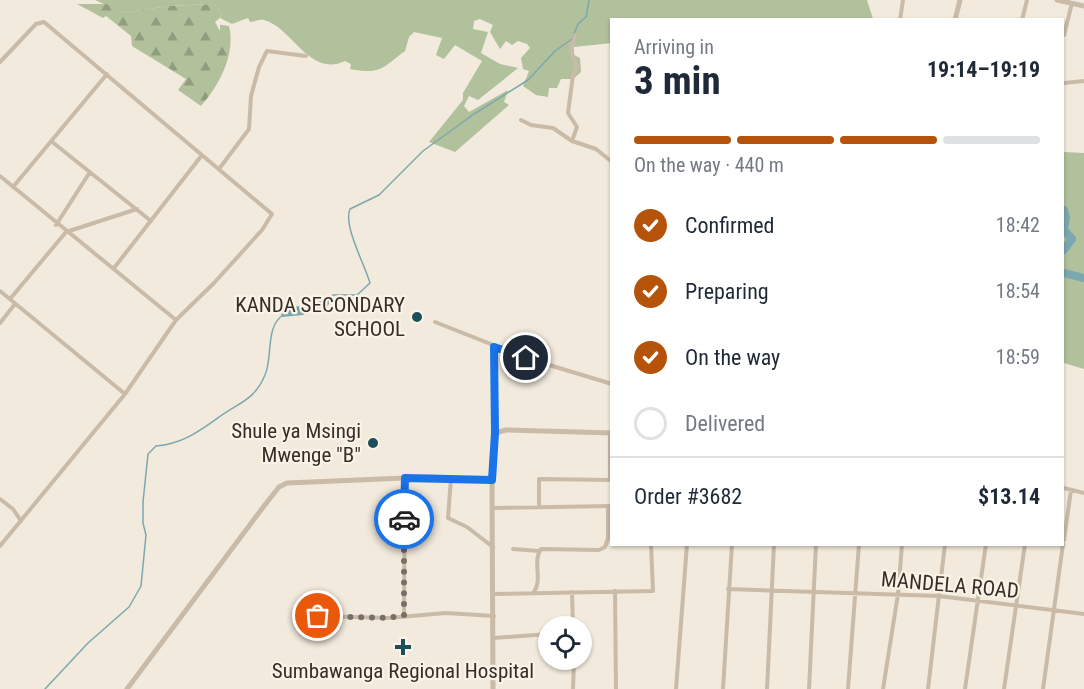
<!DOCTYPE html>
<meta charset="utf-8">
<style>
body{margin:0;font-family:"Roboto Condensed",sans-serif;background:#f6f6f7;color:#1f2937;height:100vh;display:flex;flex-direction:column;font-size:22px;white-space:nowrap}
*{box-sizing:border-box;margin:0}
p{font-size:20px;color:#747a83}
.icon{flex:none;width:33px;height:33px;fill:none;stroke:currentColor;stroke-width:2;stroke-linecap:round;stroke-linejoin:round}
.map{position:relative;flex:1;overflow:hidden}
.drawer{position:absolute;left:610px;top:18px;width:454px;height:528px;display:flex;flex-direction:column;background:#fff;border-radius:0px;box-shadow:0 2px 4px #0004}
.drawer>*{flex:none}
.buttons{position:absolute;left:538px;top:616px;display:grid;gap:12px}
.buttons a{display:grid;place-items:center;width:54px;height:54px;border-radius:50%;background:#fff;box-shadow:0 2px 4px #0004;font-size:30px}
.pin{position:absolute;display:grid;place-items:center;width:51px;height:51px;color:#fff;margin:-26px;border:3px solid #fff;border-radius:50%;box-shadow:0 2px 6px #0007}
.courier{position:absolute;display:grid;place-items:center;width:60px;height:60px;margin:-30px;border:4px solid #1a73e8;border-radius:50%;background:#fff;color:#222;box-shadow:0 2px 8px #0007}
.summary em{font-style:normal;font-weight:700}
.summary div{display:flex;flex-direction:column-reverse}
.summary{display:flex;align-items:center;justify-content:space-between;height:102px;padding:0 24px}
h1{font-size:39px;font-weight:700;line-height:45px}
.bar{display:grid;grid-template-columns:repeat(4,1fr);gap:9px 6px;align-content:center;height:72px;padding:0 24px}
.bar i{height:8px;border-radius:4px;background:#e0e1e3}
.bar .current{background:#b45309}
.bar p{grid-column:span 4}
.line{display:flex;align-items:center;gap:15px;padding:0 24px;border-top:2px solid #e0e1e3}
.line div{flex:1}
ol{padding:0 24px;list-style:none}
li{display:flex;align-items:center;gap:18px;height:66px}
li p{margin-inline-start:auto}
li .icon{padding:6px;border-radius:50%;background:#b45309;color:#fff;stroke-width:4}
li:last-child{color:#747a83}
li i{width:33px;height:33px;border:3px solid #e0e1e3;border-radius:50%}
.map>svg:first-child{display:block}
</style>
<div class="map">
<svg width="1084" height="689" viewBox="0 0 1084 689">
<defs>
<pattern id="forest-firs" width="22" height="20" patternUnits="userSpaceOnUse" patternTransform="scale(1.5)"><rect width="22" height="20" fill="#b1c19c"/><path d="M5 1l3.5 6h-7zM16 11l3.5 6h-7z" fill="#919d7f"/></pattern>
<pattern id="water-ripples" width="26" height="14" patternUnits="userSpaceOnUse" patternTransform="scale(1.5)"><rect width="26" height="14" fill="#7ba8af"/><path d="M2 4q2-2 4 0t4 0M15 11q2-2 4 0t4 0" fill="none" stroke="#66898e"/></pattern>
</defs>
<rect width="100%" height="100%" fill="#f2eadc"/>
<path fill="#b1c19c" d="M95,0H867L873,19L612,20V43L574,47V55L580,58L581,72L573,79H561L557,88H549L548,97L536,95L523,86L529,71L523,69L521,58L530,48L527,44L518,41L512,45L506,41L500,49L490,32L493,25L480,19L474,21L473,29L488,32L481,53L500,64L518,68L478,100L469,96L464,106L469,112L508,90L504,102L509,105L455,152L429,142L463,100V93L482,61L455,45L444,59L436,55L442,38L414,32L409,37L405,51C382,68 381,75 350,69L351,64L345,61C309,78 292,27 264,20C259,19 254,22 250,22L248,18L232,24L220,18L222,13L214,4L168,6L124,13Z
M1064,152L1084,153V369L1064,363Z"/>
<path fill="url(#forest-firs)" d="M77,4H106L124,13L168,6L214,4L222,13L220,18L215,22L220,31V25L229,26C236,54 219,86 201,106L178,90L186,79L132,46L131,36L106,16L103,18Z"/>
<path fill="url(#water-ripples)" d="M329,297L331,300L326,309L315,307L303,315L282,317L281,314L290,307L311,305Z"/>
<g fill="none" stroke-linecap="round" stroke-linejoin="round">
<path stroke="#7ba8af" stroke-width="1.5" d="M329,299L333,295H357L370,283C364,263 343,225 350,209L379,195L423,151L474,114L528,80L555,51L572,39L578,24L586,17L589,0
M45,689L88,643L129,607L141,586L146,535L143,523V502L148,454L156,446C183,444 201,430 222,415C241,402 255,399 265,375C273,357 265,327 283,315"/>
<path stroke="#7ba8af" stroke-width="8" d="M1064,210L1066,217L1064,230
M1064,230L1072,239L1064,250
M1064,273L1084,278"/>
<path stroke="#cabba8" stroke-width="4" d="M900,20L903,0
M1022,20L1027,0
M1064,35L1072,3
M0,62L36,24L44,22L272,214L262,230L214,283L176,320L125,394L0,546
M1064,83L1084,81
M521,120L531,125L553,128L572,141L596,149L612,162
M51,141L151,221
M572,141L577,127L568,113L573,75L577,68L571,50L575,35
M219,169L249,129L251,96L259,67L267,51L306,56
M0,176L176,320
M13,187L107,74
M56,225L90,172
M114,268L202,155
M0,291L125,394
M10,299L66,232L137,209
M435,322L526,358L612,384
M0,323L15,304
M494,347L495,433
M451,478L448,518L467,527L493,547
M1064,488L1084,493
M0,499L13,509L21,521
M539,507V479L610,480V433
M493,508L612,506
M1064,540L1071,490
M513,549L539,551
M728,589L939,596L1084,614
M615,591L616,689
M534,592C543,579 532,561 541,549L599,550L605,547L608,538V506
M572,592L573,627
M494,594L653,591L651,544
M318,616L388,618L446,613L494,616
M404,616L405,478
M493,638L549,634
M573,689L574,660
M676,689L687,544
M723,689L732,544
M767,689L774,544
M809,689L816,544
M848,689L859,544
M883,689L898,594L902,544
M928,689L945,544
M965,689L986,544
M1004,689L1025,544
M1043,689L1063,544"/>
<path stroke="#cabba8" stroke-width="5" d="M1057,0L1084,6
M955,20L960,0
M127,689L264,506L279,487L287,483L429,477L492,480
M493,689L492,480L495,433L506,430L612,433"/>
</g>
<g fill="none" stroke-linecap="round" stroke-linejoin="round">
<path stroke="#787067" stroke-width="6" stroke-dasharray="0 10.8" d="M318,616L388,618L404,615V519"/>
<path stroke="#1a73e8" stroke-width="8" d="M404,519L405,478L492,480L495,433L494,347L526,358"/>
</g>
<g fill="#1d4f59" stroke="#faf4e8" stroke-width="2">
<circle cx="417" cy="317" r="6"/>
<circle cx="373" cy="443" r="6"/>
<path d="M400 638h6v6h6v6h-6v6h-6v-6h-6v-6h6z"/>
</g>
<g text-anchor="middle" stroke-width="4.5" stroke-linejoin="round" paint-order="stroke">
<g font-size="21" fill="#372e28" stroke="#faf4e8" text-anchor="end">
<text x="405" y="312">KANDA SECONDARY<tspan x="405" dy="24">SCHOOL</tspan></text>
<text x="361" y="438">Shule ya Msingi<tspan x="361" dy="24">Mwenge "B"</tspan></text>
<text x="403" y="678" text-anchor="middle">Sumbawanga Regional Hospital</text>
</g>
<g font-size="21" fill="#372e28" stroke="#faf4e8">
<text transform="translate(950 585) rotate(5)" y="7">MANDELA ROAD</text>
</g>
</g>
</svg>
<div class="buttons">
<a><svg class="icon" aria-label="locate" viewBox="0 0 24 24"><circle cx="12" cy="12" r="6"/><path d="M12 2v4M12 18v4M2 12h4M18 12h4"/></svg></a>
</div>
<div class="pin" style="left:318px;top:616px;background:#ea580c"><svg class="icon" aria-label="bag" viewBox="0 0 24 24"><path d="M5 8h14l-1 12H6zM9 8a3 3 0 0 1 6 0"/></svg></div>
<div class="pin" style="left:526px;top:358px;background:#1f2937"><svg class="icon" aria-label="home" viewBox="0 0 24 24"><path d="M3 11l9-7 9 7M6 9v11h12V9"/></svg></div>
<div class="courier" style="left:404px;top:519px"><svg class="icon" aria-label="car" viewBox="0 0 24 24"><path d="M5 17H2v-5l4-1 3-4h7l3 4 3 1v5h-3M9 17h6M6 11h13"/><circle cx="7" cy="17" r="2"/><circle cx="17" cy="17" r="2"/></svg></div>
<section class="drawer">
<div class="summary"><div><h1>3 min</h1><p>Arriving in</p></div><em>19:14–19:19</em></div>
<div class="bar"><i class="current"></i><i class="current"></i><i class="current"></i><i></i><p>On the way · 440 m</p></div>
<ol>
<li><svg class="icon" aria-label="check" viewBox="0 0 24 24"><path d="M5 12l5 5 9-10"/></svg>Confirmed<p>18:42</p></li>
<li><svg class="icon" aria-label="check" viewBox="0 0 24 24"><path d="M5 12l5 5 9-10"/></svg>Preparing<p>18:54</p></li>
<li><svg class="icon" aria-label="check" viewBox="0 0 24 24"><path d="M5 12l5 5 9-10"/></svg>On the way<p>18:59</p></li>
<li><i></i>Delivered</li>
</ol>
<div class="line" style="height:78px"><div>Order #3682</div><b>$13.14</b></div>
</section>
</div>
